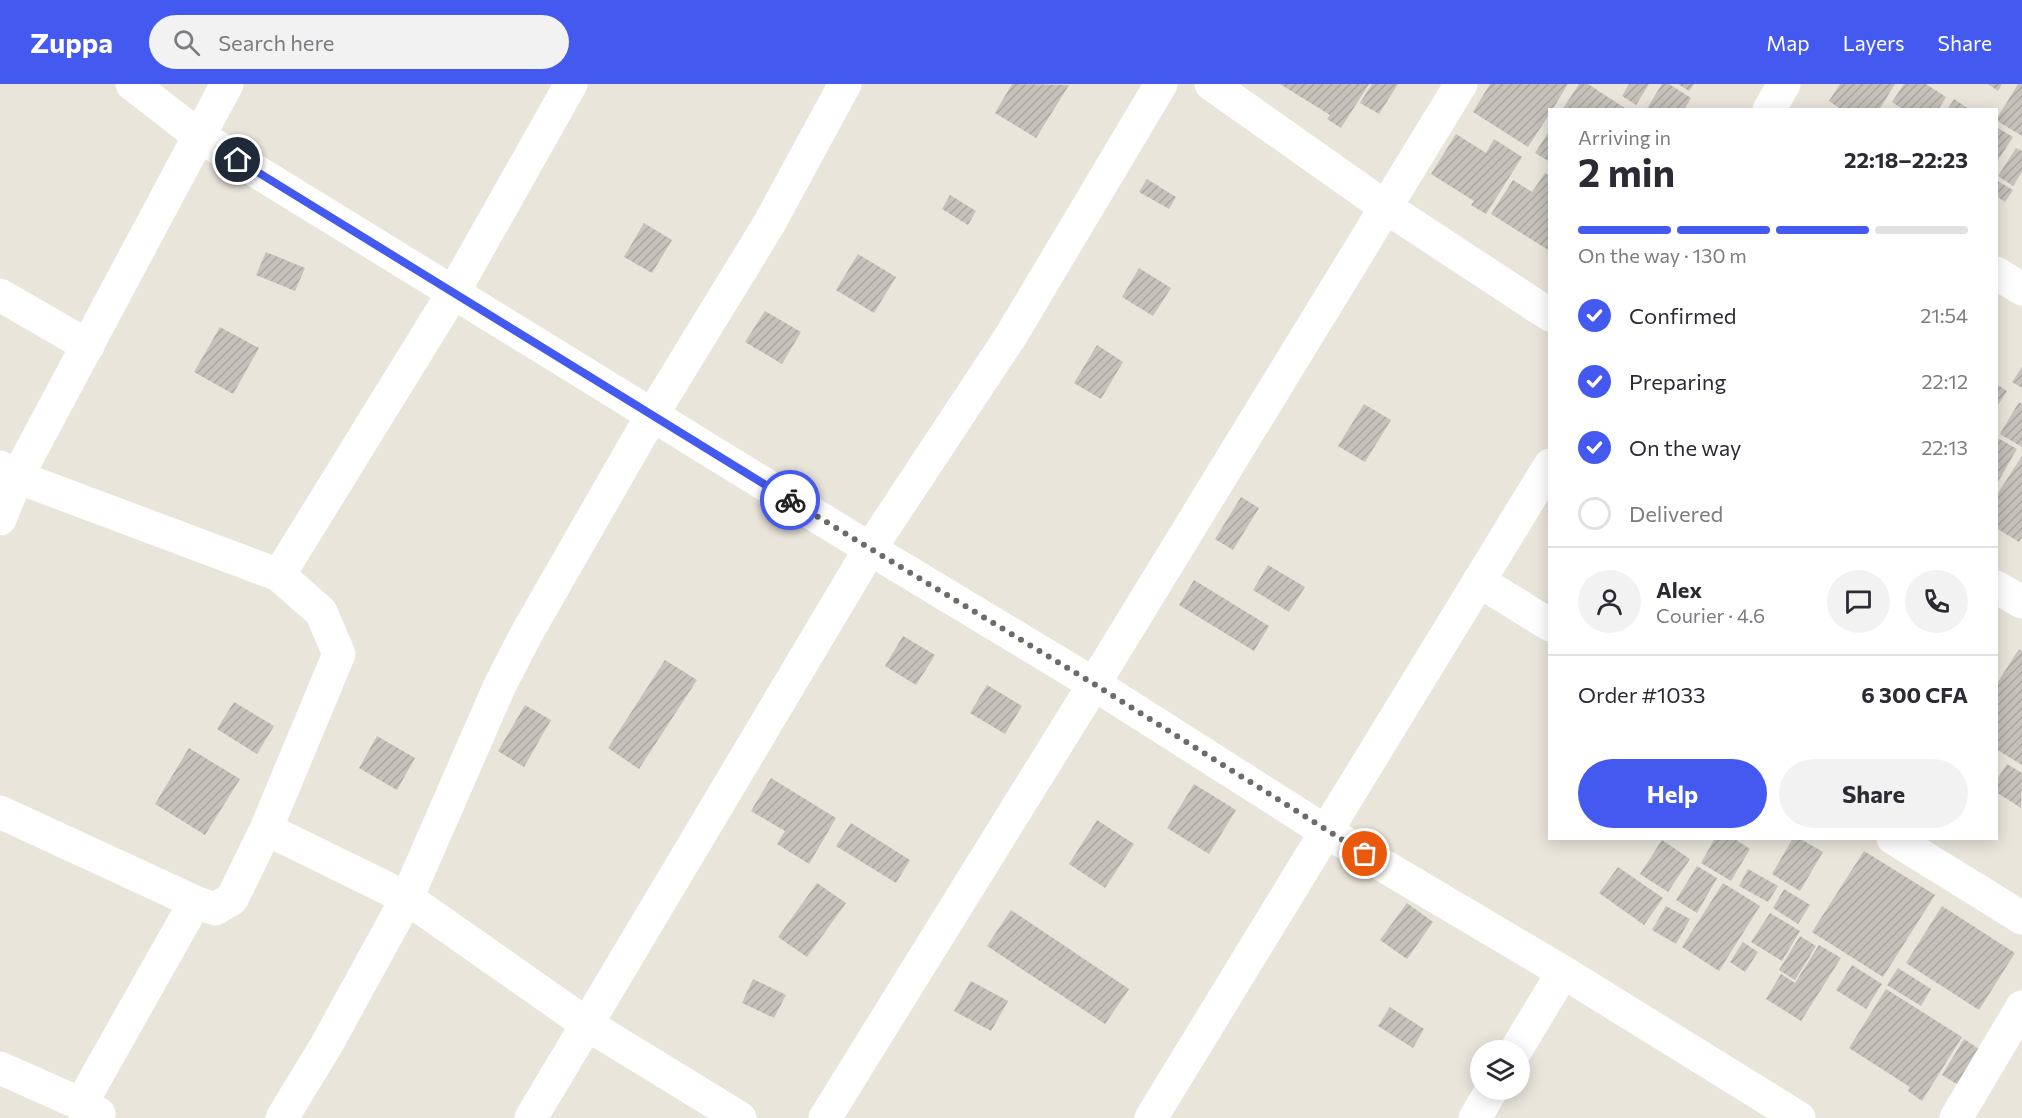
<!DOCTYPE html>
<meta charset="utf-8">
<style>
body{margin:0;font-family:Commissioner,sans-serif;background:#f2f2f3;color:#2b2b33;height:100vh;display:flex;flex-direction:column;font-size:22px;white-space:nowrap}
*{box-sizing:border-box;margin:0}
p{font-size:20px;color:#7c7c81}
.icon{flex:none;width:33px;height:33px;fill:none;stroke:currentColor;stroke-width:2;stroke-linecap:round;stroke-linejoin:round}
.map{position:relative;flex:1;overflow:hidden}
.sheet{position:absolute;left:1548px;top:24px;width:450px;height:732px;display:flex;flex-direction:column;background:#fff;border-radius:0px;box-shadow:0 3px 15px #0003}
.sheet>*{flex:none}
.controls{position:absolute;left:1470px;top:956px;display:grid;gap:12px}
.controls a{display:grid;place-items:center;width:60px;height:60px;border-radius:50%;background:#fff;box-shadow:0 3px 15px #0003;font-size:30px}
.pin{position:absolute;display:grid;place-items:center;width:51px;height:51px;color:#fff;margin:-26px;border:3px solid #fff;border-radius:50%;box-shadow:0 2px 6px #0007}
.courier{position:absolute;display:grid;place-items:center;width:60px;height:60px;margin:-30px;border:4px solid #4359ef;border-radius:50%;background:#fff;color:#222;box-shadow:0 2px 8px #0007}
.head em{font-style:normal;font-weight:700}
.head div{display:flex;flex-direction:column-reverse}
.head{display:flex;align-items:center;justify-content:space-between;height:102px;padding:0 30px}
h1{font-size:39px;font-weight:700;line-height:45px}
.bar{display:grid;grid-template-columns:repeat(4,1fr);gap:9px 6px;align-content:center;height:72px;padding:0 30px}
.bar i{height:8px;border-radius:4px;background:#e1e1e2}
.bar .current{background:#4359ef}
.bar p{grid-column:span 4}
.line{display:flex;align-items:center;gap:15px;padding:0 30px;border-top:2px solid #e1e1e2}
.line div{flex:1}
.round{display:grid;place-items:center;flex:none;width:63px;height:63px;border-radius:32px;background:#f2f2f3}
ol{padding:0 30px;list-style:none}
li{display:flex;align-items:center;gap:18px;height:66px}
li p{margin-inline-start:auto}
li .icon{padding:6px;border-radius:50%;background:#4359ef;color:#fff;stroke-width:4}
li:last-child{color:#7c7c81}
li i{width:33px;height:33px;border:3px solid #e1e1e2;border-radius:50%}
.cta{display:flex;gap:12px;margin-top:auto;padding:12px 30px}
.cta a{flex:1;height:69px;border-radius:36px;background:#4359ef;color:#fff;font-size:24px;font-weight:700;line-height:69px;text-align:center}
.cta a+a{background:#f2f2f3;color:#2b2b33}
header{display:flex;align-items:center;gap:36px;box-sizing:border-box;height:84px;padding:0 30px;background:#4359ef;color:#fff}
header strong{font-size:28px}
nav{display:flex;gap:33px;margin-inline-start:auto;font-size:21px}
.search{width:420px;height:54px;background:#f2f2f3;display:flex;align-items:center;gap:15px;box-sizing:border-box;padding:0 21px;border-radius:33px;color:#7c7c81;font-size:22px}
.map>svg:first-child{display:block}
</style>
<header>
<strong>Zuppa</strong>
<div class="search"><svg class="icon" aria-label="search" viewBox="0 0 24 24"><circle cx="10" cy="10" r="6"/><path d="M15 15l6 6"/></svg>Search here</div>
<nav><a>Map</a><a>Layers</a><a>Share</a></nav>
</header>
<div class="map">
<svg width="2022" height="1034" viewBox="0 0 2022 1034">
<defs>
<pattern id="building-hatch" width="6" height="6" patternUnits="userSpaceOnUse" patternTransform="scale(1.5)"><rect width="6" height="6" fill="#c6c1bb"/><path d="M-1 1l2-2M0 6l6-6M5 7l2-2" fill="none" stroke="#aaa6a1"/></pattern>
</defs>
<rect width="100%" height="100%" fill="#eae5db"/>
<path fill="url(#building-hatch)" d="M1012,0L1069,1L1036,54L995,29Z
M1280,0H1369L1341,44L1327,35L1330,31Z
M1372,0H1398L1379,30L1360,19Z
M1490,0H1568L1552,26H1550V29L1528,63L1473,28Z
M1579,0H1588L1628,26H1562Z
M1629,0H1649L1636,21L1622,12Z
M1662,0H1669L1691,14L1684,26H1646Z
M1678,0H1694L1689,7Z
M1840,0H1895L1879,26H1842L1829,17Z
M1904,0H1926L1946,13L1938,26H1904L1892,18Z
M1988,0H2002L1998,7Z
M2018,0H2022V52L1996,36Z
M1954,15L1970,26H1947Z
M1996,43L2013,53L1996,79Z
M1550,46V78L1535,69Z
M1456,50L1486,69L1494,55L1522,73L1486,130L1471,121L1474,117L1431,90Z
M2016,64L2022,67V88L2013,102L1998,92Z
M1545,89L1550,92V167L1491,130L1513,96L1532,108Z
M1147,95L1176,113L1169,125L1139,108Z
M1996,96L2013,106L2005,118L1996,112Z
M950,111L976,127L968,141L942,125Z
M644,139L672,156L652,189L624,173Z
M266,168L305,184L295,207L256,191Z
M858,170L896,193L874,229L836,206Z
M1139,184L1171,204L1153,232L1122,213Z
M765,227L801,248L782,280L745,258Z
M220,243L259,264L233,310L194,288Z
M1097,261L1123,278L1101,315L1074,299Z
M2022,283V304L2012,298Z
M1996,300L2007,307L1996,324Z
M2019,318L2022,320V363L2000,350Z
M1364,320L1391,336L1365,378L1338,362Z
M1996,353L2017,365L1996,401Z
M2022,372V453L2019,458L1996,444V412Z
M1241,413L1259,424L1233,466L1215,455Z
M1268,481L1305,503L1289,528L1253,506Z
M1194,496L1269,542L1254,567L1179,521Z
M903,552L935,571L916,601L885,582Z
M2019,565L2022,567V681L1996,665V601Z
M665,576L697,596L639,685L608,664Z
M987,601L1022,622L1005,650L970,629Z
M234,618L274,642L257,670L217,645Z
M525,621L551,636L524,683L498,667Z
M377,652L415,674L397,706L359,684Z
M189,664L240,695L205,751L155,720Z
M2007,680L2022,689L2021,724L1996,708V697Z
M771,694L836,734L809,780L777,760L785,747L751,727Z
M1194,700L1236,726L1209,770L1167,744Z
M1097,736L1134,760L1105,804L1069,780Z
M851,739L910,776L896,799L836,762Z
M1715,754H1733L1750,765L1731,797L1701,779Z
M1793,754H1799L1823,768L1800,807L1772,790Z
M1662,756L1690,775L1668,808L1640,790Z
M1864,767L1935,811L1883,893L1812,848Z
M1697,782L1717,794L1697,829L1676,816Z
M1618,783L1663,814L1644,841L1599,809Z
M1748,785L1778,802L1768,818L1739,802Z
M817,799L846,819L807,873L778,853Z
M1723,799L1760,822L1719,887L1682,863Z
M1784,805L1810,821L1798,840L1773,824Z
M1407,819L1433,838L1407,875L1380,856Z
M1666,822L1690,835L1676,860L1652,846Z
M1942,822L2015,869L1979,926L1906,879Z
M1011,826L1129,905L1105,940L987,862Z
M1770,829L1800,847L1782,877L1751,858Z
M1800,852L1816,862L1795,896L1779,886Z
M1743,858L1758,868L1745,888L1730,878Z
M1819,861L1841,874L1801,937L1766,915L1781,890L1795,899Z
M1852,881L1882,900L1866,925L1836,906Z
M1898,884L1931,905L1921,922L1887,901Z
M753,895L786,911L774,934L742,919Z
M971,897L1008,917L991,947L954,927Z
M1886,905L1962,953L1922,1017L1908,1007L1910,1003L1849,964Z
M1390,923L1424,945L1413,964L1378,942Z
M1964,955L1982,967L1960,1002L1942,991Z"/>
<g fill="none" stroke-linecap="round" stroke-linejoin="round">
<path stroke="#fff" stroke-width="33" d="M132,0L199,52L870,465L1094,600L1325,747L1563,888L1799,1034
M1211,0L1384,122L1550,231
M1996,189L2022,205
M0,211L88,262
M0,383L17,393L279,491L321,528L339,570L266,745L407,814L588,941L740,1034
M279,491L453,209L571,0
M1479,497L1550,541
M1996,503L2022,518
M0,728L195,818L81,1020L87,1034
M1893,754L2022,834
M195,818L215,825L232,815L266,745
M1516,966L1563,888
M0,984L81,1020L99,1030
M282,1034L327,960L407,814L500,601L528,547L652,331L769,140L845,0
M531,1034L870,465L1012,250L1161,0
M825,1034L1094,600L1461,0
M1475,1034L1492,1005
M1956,1034L2022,923"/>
<path stroke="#fff" stroke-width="33" d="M1769,26L1784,0
M0,435L17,393L227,0
M1151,1034L1550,381"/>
</g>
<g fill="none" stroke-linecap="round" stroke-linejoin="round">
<path stroke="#6d6b67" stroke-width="6" stroke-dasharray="0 10.8" d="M790,416L1094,600L1365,770"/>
<path stroke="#4359ef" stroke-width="8" d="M238,76L790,416"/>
</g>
</svg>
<div class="controls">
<a><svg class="icon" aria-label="layers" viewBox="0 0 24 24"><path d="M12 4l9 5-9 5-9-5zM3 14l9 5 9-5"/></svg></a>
</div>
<div class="pin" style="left:1365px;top:770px;background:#ea580c"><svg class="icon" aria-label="bag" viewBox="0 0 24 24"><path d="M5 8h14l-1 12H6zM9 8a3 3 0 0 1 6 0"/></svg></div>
<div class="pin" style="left:238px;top:76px;background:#1f2937"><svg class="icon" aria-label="home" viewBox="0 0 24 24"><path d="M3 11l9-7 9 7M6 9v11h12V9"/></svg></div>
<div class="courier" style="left:790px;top:416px"><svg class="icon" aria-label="bike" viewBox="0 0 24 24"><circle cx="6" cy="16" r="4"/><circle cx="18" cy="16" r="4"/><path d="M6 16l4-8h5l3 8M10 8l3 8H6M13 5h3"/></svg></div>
<section class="sheet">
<div class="head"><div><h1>2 min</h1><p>Arriving in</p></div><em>22:18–22:23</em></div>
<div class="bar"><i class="current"></i><i class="current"></i><i class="current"></i><i></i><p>On the way · 130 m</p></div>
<ol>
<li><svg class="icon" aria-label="check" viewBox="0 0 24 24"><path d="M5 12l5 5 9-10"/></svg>Confirmed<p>21:54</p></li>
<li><svg class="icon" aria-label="check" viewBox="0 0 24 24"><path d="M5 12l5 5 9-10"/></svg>Preparing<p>22:12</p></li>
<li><svg class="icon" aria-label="check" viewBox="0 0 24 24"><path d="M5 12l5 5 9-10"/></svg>On the way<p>22:13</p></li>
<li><i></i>Delivered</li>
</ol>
<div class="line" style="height:108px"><a class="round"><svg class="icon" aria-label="person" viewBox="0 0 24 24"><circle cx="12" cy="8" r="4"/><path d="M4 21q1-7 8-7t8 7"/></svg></a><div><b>Alex</b><p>Courier · 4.6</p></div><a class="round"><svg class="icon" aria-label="chat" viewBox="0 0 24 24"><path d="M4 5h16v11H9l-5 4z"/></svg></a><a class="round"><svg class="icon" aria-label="phone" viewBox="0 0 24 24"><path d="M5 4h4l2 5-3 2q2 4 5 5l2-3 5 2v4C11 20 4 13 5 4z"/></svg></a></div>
<div class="line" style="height:78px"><div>Order #1033</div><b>6 300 CFA</b></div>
<div class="cta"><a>Help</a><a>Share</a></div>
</section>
</div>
